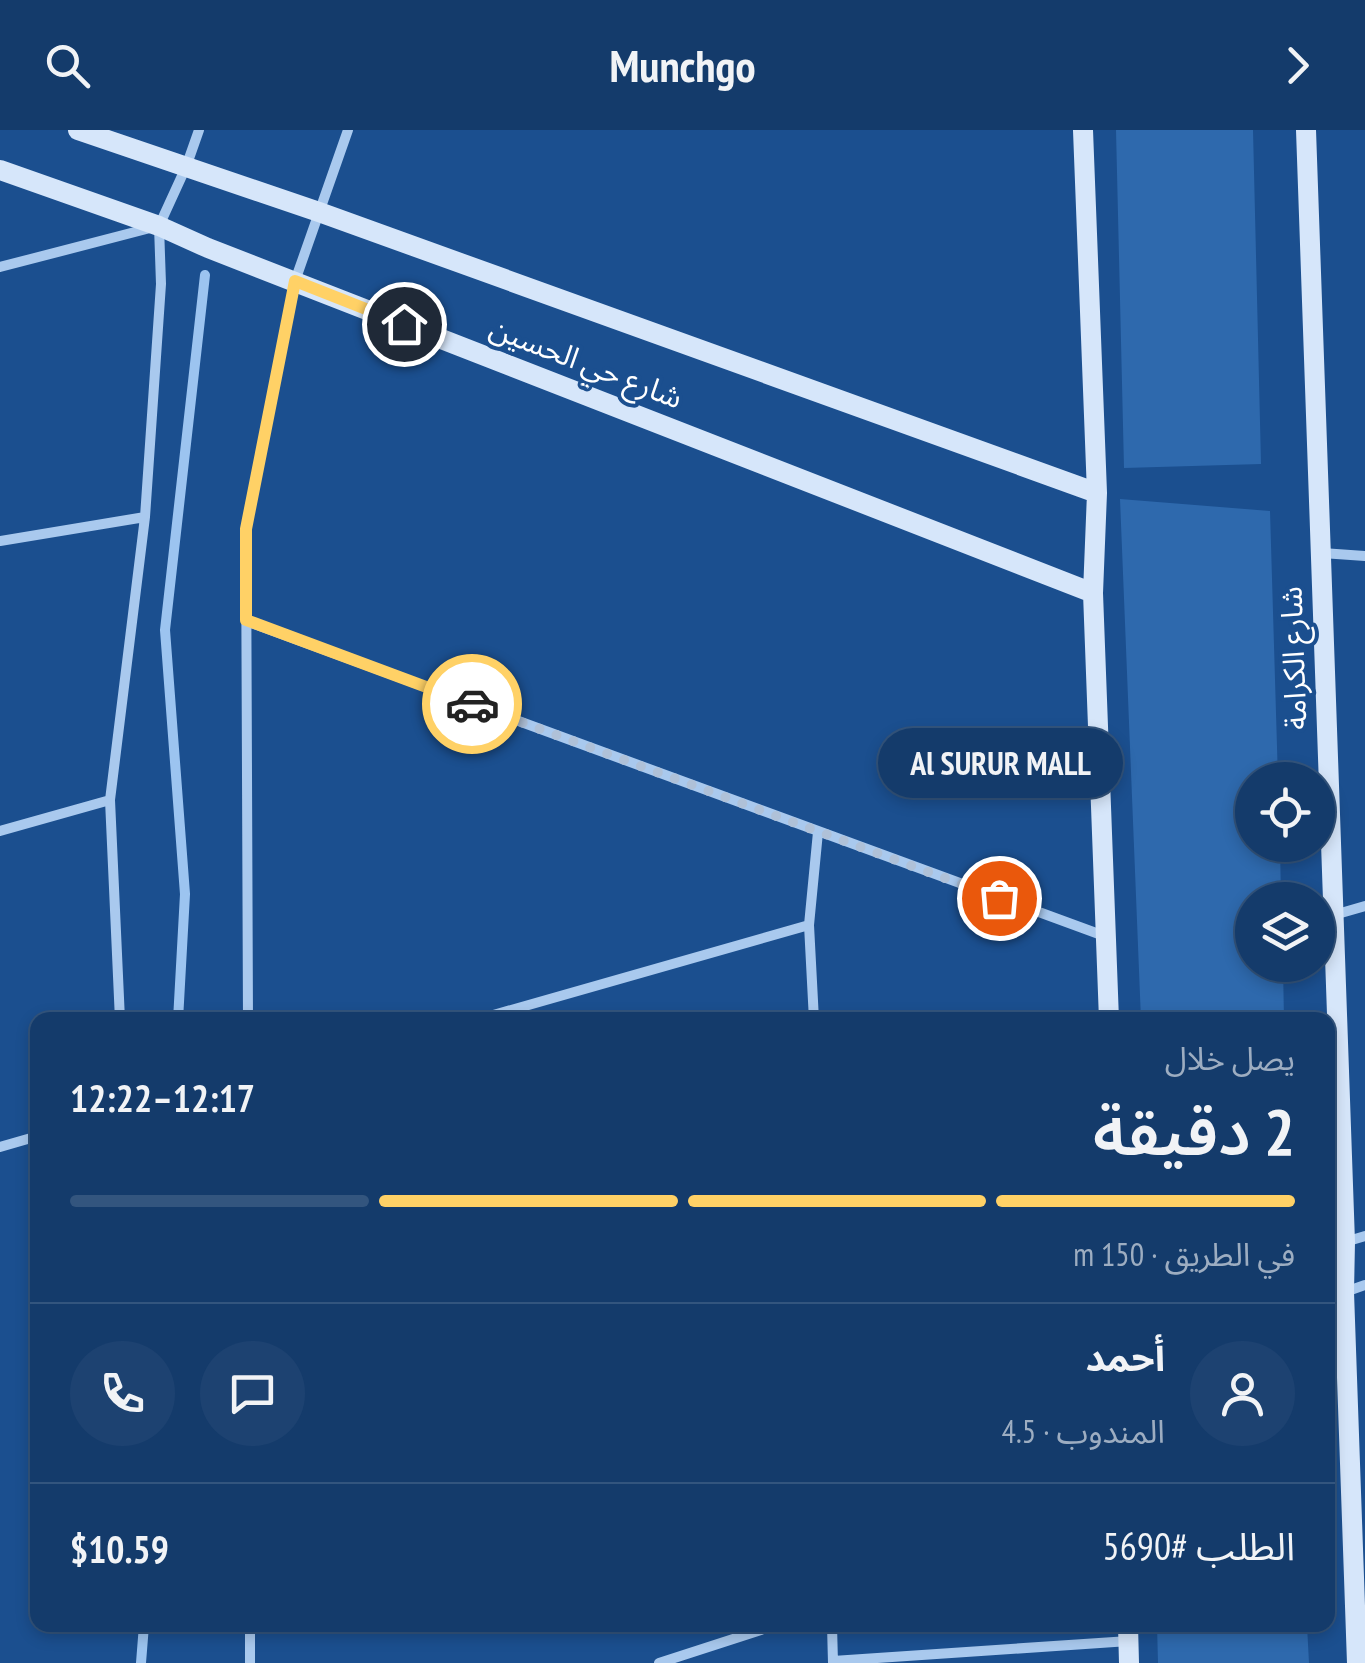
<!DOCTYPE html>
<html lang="ar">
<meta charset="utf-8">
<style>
body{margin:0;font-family:"PT Sans Narrow","Noto Sans Arabic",sans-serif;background:#1d4271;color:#f1f3f6;direction:rtl;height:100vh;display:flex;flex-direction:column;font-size:38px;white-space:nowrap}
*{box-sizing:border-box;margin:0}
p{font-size:32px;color:#9dadc1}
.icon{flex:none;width:55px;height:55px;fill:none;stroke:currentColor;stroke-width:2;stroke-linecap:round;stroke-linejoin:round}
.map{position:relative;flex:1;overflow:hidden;direction:ltr}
.side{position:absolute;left:30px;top:882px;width:1305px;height:620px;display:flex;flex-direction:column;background:#143b6b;border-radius:20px;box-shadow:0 5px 15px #0003,0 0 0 2px #33557e;direction:rtl}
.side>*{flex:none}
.buttons{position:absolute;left:1235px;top:632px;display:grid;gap:20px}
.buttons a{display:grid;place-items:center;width:100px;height:100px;border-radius:50%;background:#143b6b;box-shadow:0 5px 15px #0003,0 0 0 2px #33557e;font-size:50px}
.pin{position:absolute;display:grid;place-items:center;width:85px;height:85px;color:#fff;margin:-42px;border:5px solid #fff;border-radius:50%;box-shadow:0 2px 10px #0007}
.courier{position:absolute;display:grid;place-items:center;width:100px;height:100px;margin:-50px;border:8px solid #ffd166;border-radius:50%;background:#fff;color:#222;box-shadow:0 2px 12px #0007}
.bubble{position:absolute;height:70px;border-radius:35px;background:#143b6b;box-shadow:0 5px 15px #0003,0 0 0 2px #33557e;font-size:32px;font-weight:600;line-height:70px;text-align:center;direction:rtl}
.overview em{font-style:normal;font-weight:600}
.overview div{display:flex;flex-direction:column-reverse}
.overview{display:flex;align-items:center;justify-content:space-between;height:170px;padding:0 40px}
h1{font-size:65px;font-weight:600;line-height:75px}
.bar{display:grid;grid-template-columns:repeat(4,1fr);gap:15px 10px;align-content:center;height:120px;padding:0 40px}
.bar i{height:12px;border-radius:8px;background:#33557e}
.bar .on{background:#ffd166}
.bar p{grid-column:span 4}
.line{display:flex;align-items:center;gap:25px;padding:0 40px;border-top:2px solid #33557e}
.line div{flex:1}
.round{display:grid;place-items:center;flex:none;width:105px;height:105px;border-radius:52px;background:#1d4271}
header{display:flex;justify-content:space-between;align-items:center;height:130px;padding:0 40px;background:#143b6b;font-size:45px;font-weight:600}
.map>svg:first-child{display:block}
</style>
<header><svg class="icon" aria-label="forward" viewBox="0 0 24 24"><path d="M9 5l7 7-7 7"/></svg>Munchgo<svg class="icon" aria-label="search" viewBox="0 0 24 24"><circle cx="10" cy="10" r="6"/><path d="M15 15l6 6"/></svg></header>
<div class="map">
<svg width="1365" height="1533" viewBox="0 0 1365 1533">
<rect width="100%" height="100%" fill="#1b4f8f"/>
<path fill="#2e69ad" d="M1116,0H1253L1261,334L1124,338Z
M1120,369L1270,381L1278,650H1252V715H1280L1281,770H1252V835H1283L1284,890H1141Z
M1157,1495H1307L1309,1533H1158Z"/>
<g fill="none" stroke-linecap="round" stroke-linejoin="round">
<path stroke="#9cc4f0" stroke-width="10" d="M178,890L185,764L165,500L205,145
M141,1533L144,1495"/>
<path stroke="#a9c9ee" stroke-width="10" d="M0,137L154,97
M0,411L145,387
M1322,423L1365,426
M246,491L1107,807
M0,701L110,670
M1334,785L1365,776
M120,890L110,670L145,387L161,154L159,96L186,37L199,0
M248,890L246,399L295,151L348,0
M476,890L809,795
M814,890L809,795L818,702
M0,1017L38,1006
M1345,1112L1365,1106
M1345,1162L1365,1155
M250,1495V1533
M832,1495L833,1533
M833,1531L1129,1511
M659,1533L776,1495"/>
<path stroke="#d6e6fa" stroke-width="20" d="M78,0L319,82L1097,363
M1083,0L1097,363L1093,463L1109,890
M1306,0L1345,1112L1344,1162L1357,1533
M0,40L159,96L208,118L1093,463
M1128,1495L1129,1533"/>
</g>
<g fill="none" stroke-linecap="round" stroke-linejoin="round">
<path stroke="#afc1d8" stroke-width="10" stroke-dasharray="0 18" d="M472,574L999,768"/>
<path stroke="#ffd166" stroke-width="12" d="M404,194L295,151L246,399V490L472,574"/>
</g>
<g text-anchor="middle" stroke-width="8" stroke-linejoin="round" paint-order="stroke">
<g font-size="30" fill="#fff" stroke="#1b4f8f">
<text transform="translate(586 233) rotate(21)" y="10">شارع حي الحسين</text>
<text transform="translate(1294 528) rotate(-92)" y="10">شارع الكرامة</text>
</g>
</g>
</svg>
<div class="buttons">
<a><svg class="icon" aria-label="locate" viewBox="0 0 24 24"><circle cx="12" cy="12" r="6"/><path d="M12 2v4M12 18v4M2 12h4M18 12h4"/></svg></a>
<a><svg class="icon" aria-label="layers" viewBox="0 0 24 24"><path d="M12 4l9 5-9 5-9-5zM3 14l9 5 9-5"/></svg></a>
</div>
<div class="pin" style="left:999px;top:768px;background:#ea580c"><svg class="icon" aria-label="bag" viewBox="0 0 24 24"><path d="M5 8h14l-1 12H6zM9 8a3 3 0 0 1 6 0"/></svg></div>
<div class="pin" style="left:404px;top:194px;background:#1f2937"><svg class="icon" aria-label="home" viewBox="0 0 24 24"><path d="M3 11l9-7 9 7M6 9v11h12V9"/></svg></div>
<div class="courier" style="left:472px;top:574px"><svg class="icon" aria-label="car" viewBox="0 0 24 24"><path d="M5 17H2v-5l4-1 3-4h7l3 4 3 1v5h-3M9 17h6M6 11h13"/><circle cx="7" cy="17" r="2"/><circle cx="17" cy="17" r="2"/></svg></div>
<div class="bubble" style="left:878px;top:598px;width:245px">Al SURUR MALL</div>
<section class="side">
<div class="overview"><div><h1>2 دقيقة</h1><p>يصل خلال</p></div><em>12:17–12:22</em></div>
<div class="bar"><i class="on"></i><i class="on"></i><i class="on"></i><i></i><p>في الطريق · 150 m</p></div>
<div class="line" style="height:180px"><a class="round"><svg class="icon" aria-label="person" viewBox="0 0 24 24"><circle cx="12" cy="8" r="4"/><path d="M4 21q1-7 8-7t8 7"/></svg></a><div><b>أحمد</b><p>المندوب · 4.5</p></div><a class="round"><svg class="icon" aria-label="chat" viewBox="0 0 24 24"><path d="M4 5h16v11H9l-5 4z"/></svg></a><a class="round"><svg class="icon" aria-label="phone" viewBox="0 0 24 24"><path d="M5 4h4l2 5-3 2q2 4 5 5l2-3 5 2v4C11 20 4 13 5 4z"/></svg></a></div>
<div class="line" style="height:130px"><div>الطلب #5690</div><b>$10.59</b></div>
</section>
</div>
